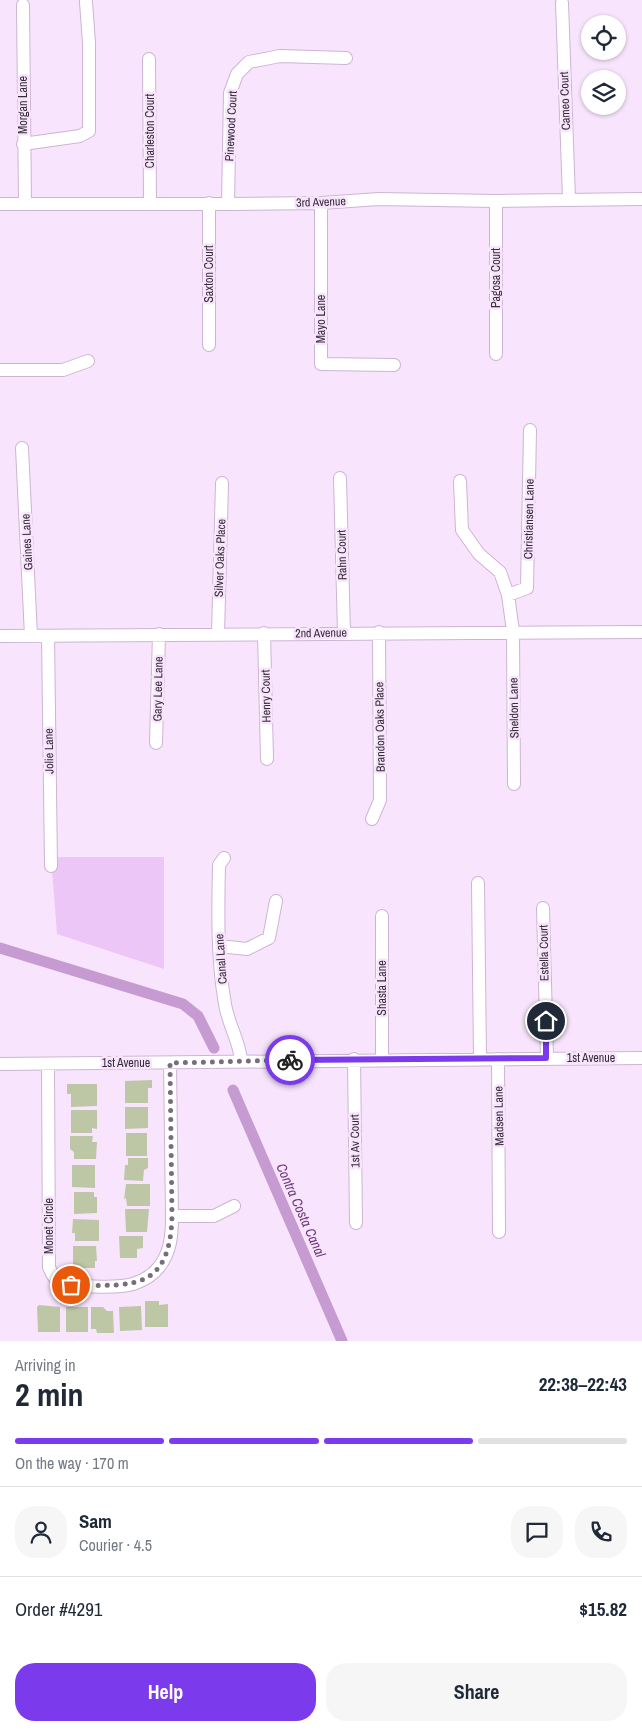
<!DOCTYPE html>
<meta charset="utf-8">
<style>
body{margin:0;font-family:"Archivo Narrow",sans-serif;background:#f6f6f7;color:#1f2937;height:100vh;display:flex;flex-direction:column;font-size:19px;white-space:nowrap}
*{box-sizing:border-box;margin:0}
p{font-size:16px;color:#747a83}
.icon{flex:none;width:28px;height:28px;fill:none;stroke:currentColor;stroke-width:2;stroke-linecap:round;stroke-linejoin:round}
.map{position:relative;height:1341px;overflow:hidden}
.side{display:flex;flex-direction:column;background:#fff;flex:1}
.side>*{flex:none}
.buttons{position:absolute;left:581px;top:15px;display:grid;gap:10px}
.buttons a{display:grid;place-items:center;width:45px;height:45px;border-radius:50%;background:#fff;box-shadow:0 1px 4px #0004;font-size:25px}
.pin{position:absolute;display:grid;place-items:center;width:42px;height:42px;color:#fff;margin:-21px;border:2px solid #fff;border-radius:50%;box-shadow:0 1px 5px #0007}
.courier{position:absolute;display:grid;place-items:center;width:50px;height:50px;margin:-25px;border:4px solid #7c3aed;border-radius:50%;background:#fff;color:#222;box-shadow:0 1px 6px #0007}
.headline em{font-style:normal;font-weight:700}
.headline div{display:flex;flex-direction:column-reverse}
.headline{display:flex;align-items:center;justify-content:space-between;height:85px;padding:0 15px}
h1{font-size:32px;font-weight:700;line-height:38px}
.bar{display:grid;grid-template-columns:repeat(4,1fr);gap:8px 5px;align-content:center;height:60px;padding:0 15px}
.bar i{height:6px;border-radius:4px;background:#e0e1e3}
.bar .active{background:#7c3aed}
.bar p{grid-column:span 4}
.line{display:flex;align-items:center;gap:12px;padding:0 15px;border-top:1px solid #e0e1e3}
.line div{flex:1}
.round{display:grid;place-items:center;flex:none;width:52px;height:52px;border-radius:20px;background:#f6f6f7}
.action{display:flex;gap:10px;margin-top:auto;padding:10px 15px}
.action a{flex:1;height:58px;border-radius:20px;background:#7c3aed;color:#fff;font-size:20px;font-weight:700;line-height:58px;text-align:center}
.action a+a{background:#f6f6f7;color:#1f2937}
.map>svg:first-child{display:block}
</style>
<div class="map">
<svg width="642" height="1341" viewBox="0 0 642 1341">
<rect width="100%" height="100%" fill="#f8e5fd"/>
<path fill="#ecc6f6" d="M51,857H164V969L57,934Z"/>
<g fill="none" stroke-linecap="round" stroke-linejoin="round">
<path stroke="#c69bd1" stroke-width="11" d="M0,948L183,1004L198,1016L214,1048
M233,1090L342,1341"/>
</g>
<path fill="#bec7a5" d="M152,1080V1088H148V1103H125V1081Z
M67,1084H97V1106L71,1107V1094H67Z
M125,1107H148V1128L125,1129Z
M71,1110H97V1129L92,1128V1133H71Z
M126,1133H147V1156H126Z
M70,1136H93L92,1142H97L96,1159H74V1152L70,1149Z
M128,1158H148V1168L144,1170L143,1181L124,1180L125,1165H128Z
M72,1165H95V1188L72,1187Z
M126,1184H150V1206H127L126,1198L124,1199Z
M74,1192H94V1197H97V1213L74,1214Z
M125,1209H149L147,1232H126Z
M73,1219L99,1220V1241H75V1233H72Z
M119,1236H143V1248L137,1249V1258H120Z
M73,1246H96L97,1261H95V1268H73Z
M145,1301H159V1305L168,1304V1327H145Z
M39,1305L60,1307V1332H38L37,1307Z
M141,1306L142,1330L120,1331L119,1307Z
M66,1307H88V1332H66Z
M91,1307H103L107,1311H113L114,1333H97L96,1329H91Z"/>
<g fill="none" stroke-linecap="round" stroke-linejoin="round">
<defs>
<path id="minor" d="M562,3L569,199
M23,5L25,204
M149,59L150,203
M23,144L80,136L89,131V43L86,2
M496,201V354
M209,203V345
M321,203V364L394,365
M0,204H228L321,203L379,199L496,201L642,199
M228,204L230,93L237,74L249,62L280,56L346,58
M0,370H63L88,361
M22,448L31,636
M340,478L344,633
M460,481L462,530L479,554L500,572L508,595L513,631L514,784
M508,595L527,588L530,430
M264,633L267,759
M218,634L222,483
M0,636L642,632
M48,636L51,866
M156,743L159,634
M372,819L380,800L379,632
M224,858L219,865C218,911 217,959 225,1004C228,1024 239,1040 241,1060
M478,883L480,1059
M543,908L547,1058
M382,916V1059
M219,946L247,949L269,938L276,901
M354,1059L356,1223
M498,1059L499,1232
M0,1064L642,1058
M48,1064L49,1267C51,1272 52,1276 57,1280C68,1288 120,1288 133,1284C142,1281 153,1275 159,1267C171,1252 172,1234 172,1216L170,1063
M172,1216H214L234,1206"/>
</defs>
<use href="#minor" stroke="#ccb5d2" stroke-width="14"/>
<use href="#minor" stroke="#fff" stroke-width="12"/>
</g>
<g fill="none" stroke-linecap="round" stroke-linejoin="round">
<path stroke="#796d7d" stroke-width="5" stroke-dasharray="0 9" d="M71,1285C133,1286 170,1291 172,1216L170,1063L290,1060"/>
<path stroke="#7c3aed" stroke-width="6" d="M290,1060L546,1058V1021"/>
</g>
<g text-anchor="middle" stroke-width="5" stroke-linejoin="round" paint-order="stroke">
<g font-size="12" fill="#352c38" stroke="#f8e5fd">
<text transform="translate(565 101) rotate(-92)" y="4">Cameo Court</text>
<text transform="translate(23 105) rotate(-90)" y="4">Morgan Lane</text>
<text transform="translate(231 126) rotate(-87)" y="4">Pinewood Court</text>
<text transform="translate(150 131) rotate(-90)" y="4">Charleston Court</text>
<text transform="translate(321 202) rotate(-2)" y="4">3rd Avenue</text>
<text transform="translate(209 274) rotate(-90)" y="4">Saxton Court</text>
<text transform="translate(496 278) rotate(-90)" y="4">Pagosa Court</text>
<text transform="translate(321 319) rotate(-90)" y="4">Mayo Lane</text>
<text transform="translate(529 519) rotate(-89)" y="4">Christiansen Lane</text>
<text transform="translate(27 542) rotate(-93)" y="4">Gaines Lane</text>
<text transform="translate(342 555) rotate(-91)" y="4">Rahn Court</text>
<text transform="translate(220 558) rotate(-88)" y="4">Silver Oaks Place</text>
<text transform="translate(321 633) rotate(-1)" y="4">2nd Avenue</text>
<text transform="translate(158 689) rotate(-89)" y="4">Gary Lee Lane</text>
<text transform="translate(266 696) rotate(-91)" y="4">Henry Court</text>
<text transform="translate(514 708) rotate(-91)" y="4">Sheldon Lane</text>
<text transform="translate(380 727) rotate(-91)" y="4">Brandon Oaks Place</text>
<text transform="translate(49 751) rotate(-91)" y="4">Jolie Lane</text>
<text transform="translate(544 953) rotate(-91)" y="4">Estella Court</text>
<text transform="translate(221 959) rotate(-94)" y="4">Canal Lane</text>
<text transform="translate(382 988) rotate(-90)" y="4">Shasta Lane</text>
<text x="591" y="1062">1st Avenue</text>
<text x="126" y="1067">1st Avenue</text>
<text transform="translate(499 1116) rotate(-91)" y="4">Madsen Lane</text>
<text transform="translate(355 1141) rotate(-91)" y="4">1st Av Court</text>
<text transform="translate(49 1226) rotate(-90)" y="4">Monet Circle</text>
</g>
<g font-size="14" font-style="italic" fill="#6e397c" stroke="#f8e5fd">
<text transform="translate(301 1210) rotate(66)" y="5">Contra Costa Canal</text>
</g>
</g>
</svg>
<div class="buttons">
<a><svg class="icon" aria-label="locate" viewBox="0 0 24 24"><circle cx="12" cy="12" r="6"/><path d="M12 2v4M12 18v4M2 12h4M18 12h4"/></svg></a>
<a><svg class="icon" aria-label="layers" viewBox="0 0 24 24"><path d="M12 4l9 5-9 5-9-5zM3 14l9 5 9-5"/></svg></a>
</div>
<div class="pin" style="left:71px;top:1285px;background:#ea580c"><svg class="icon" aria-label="bag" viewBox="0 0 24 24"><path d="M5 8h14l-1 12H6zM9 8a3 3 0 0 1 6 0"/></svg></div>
<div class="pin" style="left:546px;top:1021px;background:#1f2937"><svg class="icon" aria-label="home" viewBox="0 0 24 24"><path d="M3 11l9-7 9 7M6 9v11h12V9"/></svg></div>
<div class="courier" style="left:290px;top:1060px"><svg class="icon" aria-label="bike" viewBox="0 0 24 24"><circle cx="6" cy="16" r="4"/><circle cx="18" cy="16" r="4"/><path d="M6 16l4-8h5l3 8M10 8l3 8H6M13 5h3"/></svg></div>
</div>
<section class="side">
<div class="headline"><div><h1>2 min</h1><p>Arriving in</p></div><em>22:38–22:43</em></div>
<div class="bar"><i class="active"></i><i class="active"></i><i class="active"></i><i></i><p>On the way · 170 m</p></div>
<div class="line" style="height:90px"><a class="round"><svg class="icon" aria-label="person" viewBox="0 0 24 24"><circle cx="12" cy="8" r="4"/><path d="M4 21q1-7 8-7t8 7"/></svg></a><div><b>Sam</b><p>Courier · 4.5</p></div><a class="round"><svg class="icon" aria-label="chat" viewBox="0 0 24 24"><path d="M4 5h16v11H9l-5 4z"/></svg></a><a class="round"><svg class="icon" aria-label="phone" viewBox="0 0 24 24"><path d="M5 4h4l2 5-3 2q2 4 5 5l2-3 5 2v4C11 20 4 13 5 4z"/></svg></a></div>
<div class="line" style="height:65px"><div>Order #4291</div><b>$15.82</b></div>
<div class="action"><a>Help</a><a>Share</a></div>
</section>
